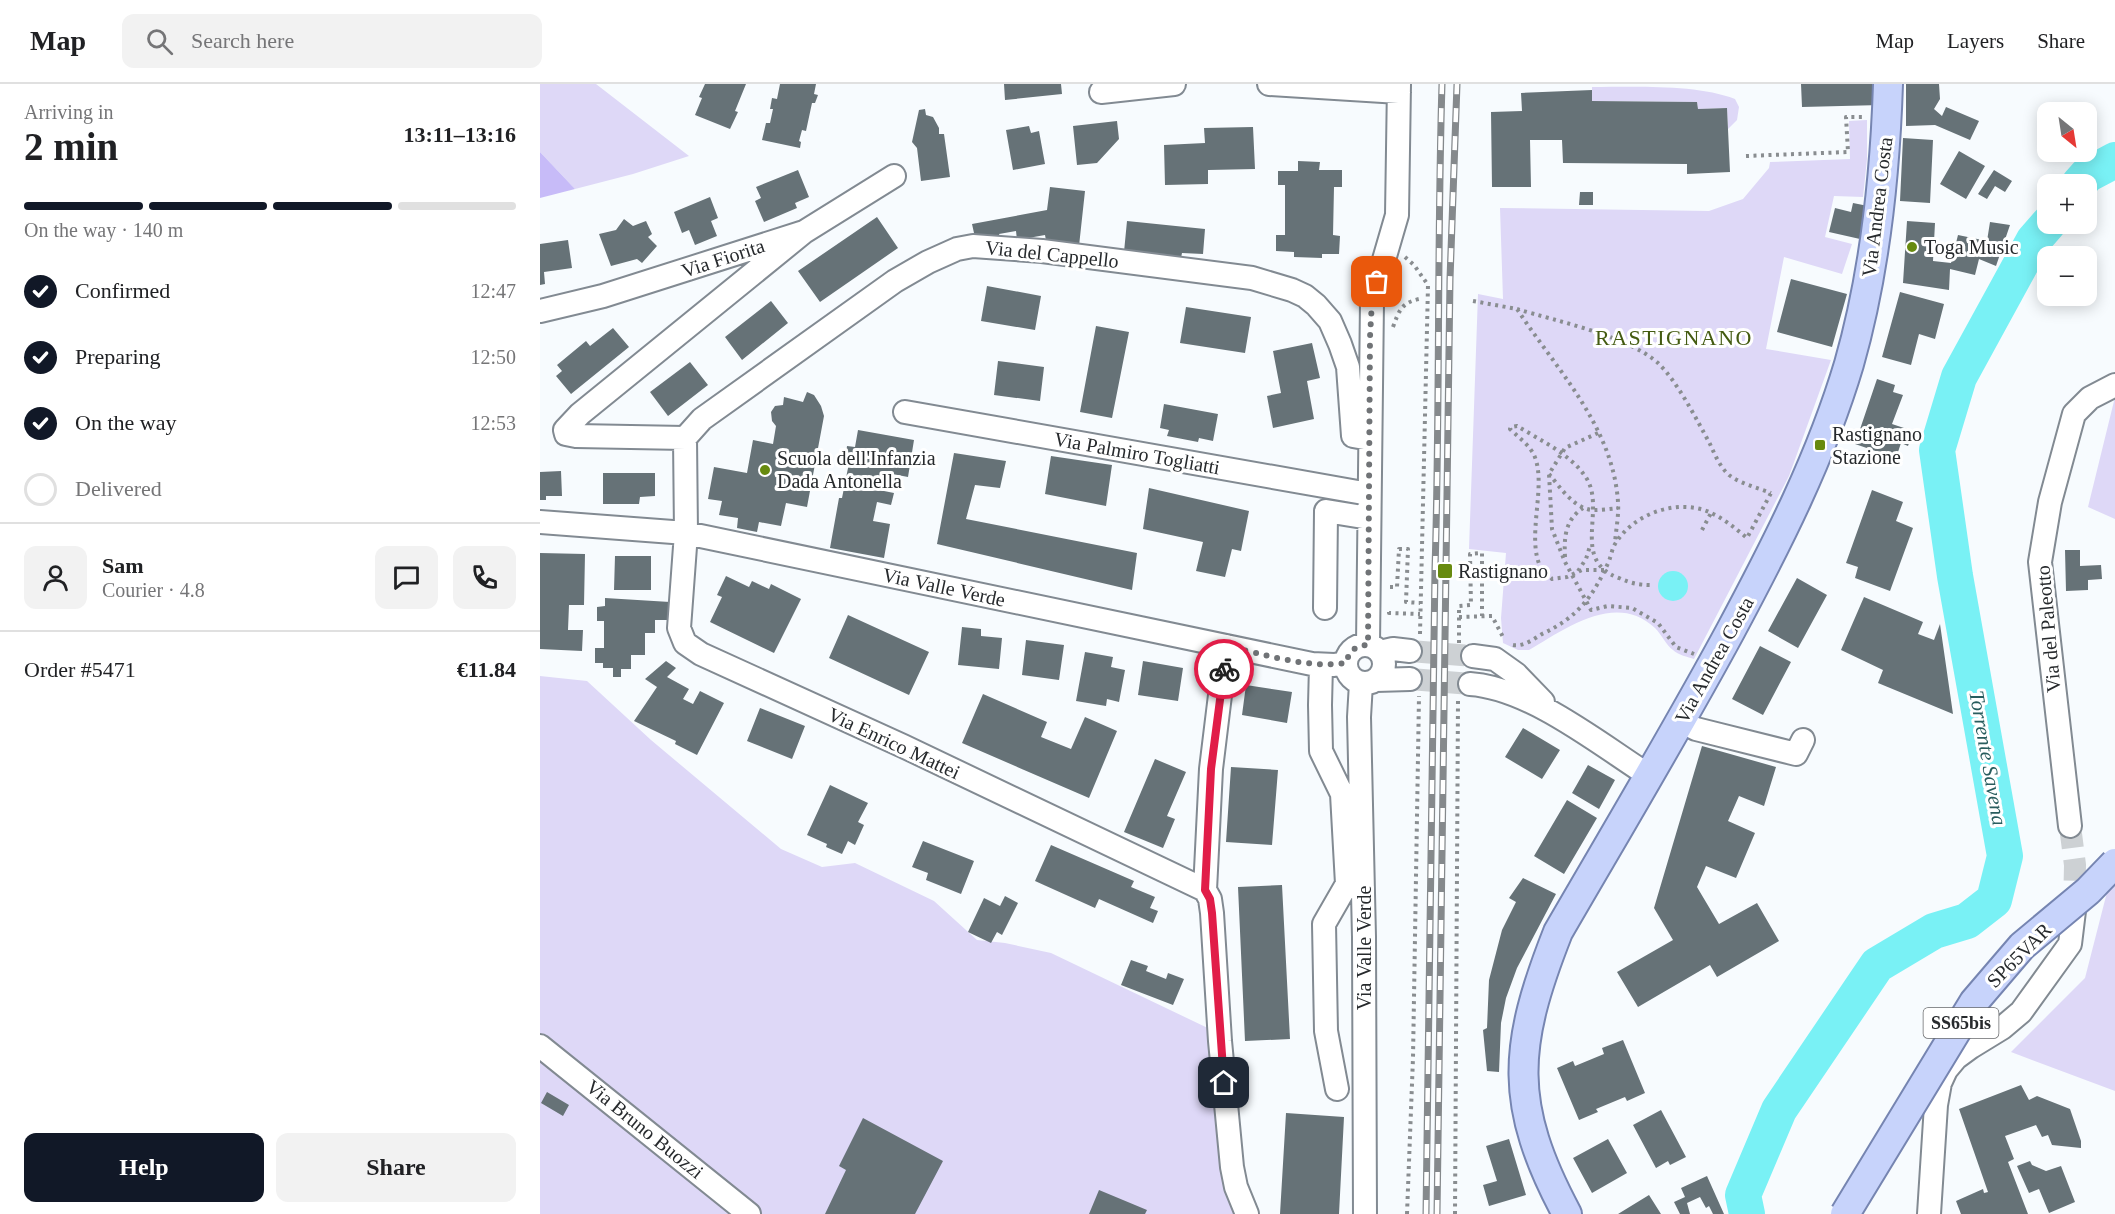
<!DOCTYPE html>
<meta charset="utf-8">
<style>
body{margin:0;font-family:Georgia,serif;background:#f2f2f2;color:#202124;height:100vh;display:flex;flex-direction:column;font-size:22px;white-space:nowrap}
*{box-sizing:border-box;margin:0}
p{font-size:20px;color:#757577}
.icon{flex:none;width:33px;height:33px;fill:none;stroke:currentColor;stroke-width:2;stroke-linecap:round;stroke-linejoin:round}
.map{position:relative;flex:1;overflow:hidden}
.sheet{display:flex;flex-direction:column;background:#fff;width:540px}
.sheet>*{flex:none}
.needle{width:39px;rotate:150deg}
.fabs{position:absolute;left:1497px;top:18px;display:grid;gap:12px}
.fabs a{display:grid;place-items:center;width:60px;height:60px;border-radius:12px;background:#fff;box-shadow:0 3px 15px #0003;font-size:30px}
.pin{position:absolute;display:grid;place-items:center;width:51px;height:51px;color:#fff;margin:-26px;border-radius:12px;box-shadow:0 3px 9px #0006}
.courier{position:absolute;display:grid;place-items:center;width:60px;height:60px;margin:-30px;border:4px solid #e11d48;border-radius:50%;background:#fff;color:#222;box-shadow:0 2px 8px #0007}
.headline em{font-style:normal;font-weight:800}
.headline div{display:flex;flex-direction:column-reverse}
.headline{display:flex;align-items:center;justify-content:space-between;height:102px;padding:0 24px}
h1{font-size:39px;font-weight:800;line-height:45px}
.bar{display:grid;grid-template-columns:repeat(4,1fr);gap:9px 6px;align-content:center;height:72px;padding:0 24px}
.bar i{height:8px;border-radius:4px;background:#e0e0e0}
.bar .selected{background:#111827}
.bar p{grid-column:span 4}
.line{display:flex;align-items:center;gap:15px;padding:0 24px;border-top:2px solid #e0e0e0}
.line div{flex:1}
.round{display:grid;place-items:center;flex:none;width:63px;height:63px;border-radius:12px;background:#f2f2f2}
ol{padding:0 24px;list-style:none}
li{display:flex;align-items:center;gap:18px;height:66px}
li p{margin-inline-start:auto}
li .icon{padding:6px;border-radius:50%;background:#111827;color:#fff;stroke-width:4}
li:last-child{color:#757577}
li i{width:33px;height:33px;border:3px solid #e0e0e0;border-radius:50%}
.cta{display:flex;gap:12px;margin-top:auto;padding:12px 24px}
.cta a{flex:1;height:69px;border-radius:12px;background:#111827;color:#fff;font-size:24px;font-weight:800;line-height:69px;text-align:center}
.cta a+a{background:#f2f2f2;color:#202124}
header{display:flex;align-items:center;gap:36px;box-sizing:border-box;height:84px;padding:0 30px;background:#fff;border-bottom:2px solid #e0e0e0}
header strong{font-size:28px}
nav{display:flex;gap:33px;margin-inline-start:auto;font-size:21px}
.search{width:420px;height:54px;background:#f2f2f2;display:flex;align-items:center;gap:15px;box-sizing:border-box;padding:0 21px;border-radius:12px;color:#757577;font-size:22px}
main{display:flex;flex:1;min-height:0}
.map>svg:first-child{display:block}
</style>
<header>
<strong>Map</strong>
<div class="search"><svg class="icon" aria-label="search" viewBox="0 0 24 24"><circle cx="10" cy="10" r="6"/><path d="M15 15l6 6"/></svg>Search here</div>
<nav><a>Map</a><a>Layers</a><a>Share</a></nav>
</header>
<main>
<section class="sheet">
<div class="headline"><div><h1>2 min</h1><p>Arriving in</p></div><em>13:11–13:16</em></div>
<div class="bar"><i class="selected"></i><i class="selected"></i><i class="selected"></i><i></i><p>On the way · 140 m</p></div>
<ol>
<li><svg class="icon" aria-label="check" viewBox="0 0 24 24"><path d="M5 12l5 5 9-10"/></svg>Confirmed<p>12:47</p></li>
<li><svg class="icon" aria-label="check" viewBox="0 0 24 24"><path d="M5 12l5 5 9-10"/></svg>Preparing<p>12:50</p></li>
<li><svg class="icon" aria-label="check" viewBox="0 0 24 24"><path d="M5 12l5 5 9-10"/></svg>On the way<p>12:53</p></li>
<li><i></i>Delivered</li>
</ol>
<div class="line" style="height:108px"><a class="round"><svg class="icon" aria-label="person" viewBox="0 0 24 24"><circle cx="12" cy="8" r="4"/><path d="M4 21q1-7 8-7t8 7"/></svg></a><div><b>Sam</b><p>Courier · 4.8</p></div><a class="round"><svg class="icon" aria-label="chat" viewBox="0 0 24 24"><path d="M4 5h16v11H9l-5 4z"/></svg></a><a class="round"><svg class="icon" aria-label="phone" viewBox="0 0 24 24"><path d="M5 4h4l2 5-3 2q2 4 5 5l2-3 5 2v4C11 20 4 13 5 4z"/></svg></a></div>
<div class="line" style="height:78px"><div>Order #5471</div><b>€11.84</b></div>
<div class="cta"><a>Help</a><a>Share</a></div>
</section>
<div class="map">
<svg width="1575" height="1130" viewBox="0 0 1575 1130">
<rect width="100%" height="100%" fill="#f7fbfe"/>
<path fill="#ded8f7" d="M0,0H56L149,72L93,90L35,105L0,68Z
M1052,3C1094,3 1157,0 1195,15L1199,23L1197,36L1188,45L1187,24L1158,25L1157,18L1052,17Z
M1327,36V75L1323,113L1294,112L1285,153L1312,160L1302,190L1244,173L1226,265L1291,276L1249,392L1154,575C1148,573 1138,571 1133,566C1126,561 1122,551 1115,544C1076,507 1025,545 989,566H978L963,559L961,534L966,469L929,465L938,210L963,215L960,124L1169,127L1203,115L1229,84L1230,78L1310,75L1309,37Z
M1575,313V435L1548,423Z
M0,592L47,597L111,656L241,765L282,783L315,779L394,817L437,856L465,859L511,869L674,947L703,1130H0Z
M1575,777V1007L1471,968L1545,894Z"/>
<path fill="#c7bbf8" d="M0,68L35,105L0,114Z"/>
<path fill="#79f1f5" d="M1118 502a15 15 0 1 1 30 0a15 15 0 1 1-30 0Z"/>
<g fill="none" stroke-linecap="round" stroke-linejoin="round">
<path stroke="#79f1f5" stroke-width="36" d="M1539,100L1547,91L1575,76
M1207,1130L1203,1111L1239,1026L1337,881L1394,847L1427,837L1454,816L1465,772L1415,492L1397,366L1419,293L1494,156L1508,140"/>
</g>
<path fill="#667277" d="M165,0H206L195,27L198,28L190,45L155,31L162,14L159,13Z
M240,0H276L274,10L278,11L275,19H272L266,47L262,46L259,57L261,58L260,64L222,56L226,39H230L233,25H230L232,14L237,15Z
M464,0H521L522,10L465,16Z
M1261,0H1340L1341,21L1262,23Z
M1366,0H1399L1400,15L1394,25L1402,32L1406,23L1439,37L1430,56L1395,41L1366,42Z
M1052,6V17L1157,18L1158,25L1187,24L1190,88L1147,90V80L1023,79L1022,56H990L991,103H952L951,28L982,27L981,9Z
M385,25L386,31L393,33L399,44V50H404L410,93L381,97L377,64L372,58L379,26Z
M577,37L579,55L557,79L537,81L533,42Z
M489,42L491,49L499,47L505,80L473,86L466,46Z
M713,43L715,85L668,86V100L625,101L624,61L665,59L664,44Z
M1363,54L1393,56L1390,119L1360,117Z
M1419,67L1445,82L1426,115L1400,100Z
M758,77L780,78L779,86H802V103H794L793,151L800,152L799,170H782V174L754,173V168L736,167V151H745V101H738V87H758Z
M258,86L269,113L255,119L257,124L224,138L215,117L221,114L216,103Z
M1454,86L1472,97L1465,108L1455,102L1447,115L1438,110Z
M510,103L545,107L539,162H507L505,151L477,156L476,147L459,150L460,153L436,158L432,140L507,126Z
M1040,108H1053V121H1039Z
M170,113L178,134L171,137L177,152L155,161L149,146L142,149L134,128Z
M1313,119L1328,122L1320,155L1289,148L1295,124L1311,128Z
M337,133L358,164L280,218L258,187Z
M84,135L93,142L106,137L112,150L108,153L117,162L102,179L97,175L71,182L59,150L76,146Z
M587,137L665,145L663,170L642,169L641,174L584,168Z
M1367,137L1395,139L1393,177L1411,179L1418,151L1447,157L1450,138L1470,141L1456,182L1439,175L1435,191L1410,185L1409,206L1363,199Z
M28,156L32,184L4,188L5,200L0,201V160Z
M1251,195L1307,210L1292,263L1237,248Z
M447,202L501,212L495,246L441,237Z
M1360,208L1404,220L1395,255L1379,250L1371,281L1342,273Z
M231,217L248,239L202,276L185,253Z
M646,223L711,233L705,269L640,259Z
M556,242L589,248L572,334L540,328Z
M73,244L89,263L31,310L16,292L22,287L17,281L46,257L50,262Z
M772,259L780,294L767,297L774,335L733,344L727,312L741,309L733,267Z
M458,277L504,283L500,317L454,311Z
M150,278L168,301L128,332L110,308Z
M1337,295L1355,301L1353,308L1363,311L1352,340L1373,347L1368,362L1361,359L1356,374L1315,360Z
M267,308L274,311L281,322L284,332L267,423L246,419L241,442L219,438L217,448L197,444L198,434L179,431L182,417L168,415L174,383L207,389L213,356L233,360L236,342L232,337L231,328L235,322L243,321L244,313L263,318Z
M624,320L678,330L673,357L659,354L658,358L627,352L629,346L620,344Z
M318,346L374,356L368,393L342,388L339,406L354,409L351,421L337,418L333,437L350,440L344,474L290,464L299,414H302L309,379L305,378L307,362L315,363Z
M414,369L466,377L460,404L435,401L426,435L597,469L592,506L397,460Z
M511,372L572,381L566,422L505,410Z
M21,387L22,412H6V416H0V388Z
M63,389H115V412L100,413L99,420H63Z
M609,404L709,427L701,467L692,465L685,493L656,487L663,458L603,445Z
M1332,406L1363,418L1356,437L1373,444L1350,507L1315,494L1318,483L1306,479Z
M1525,466H1540V482L1561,481L1562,495L1548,496V506L1526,507Z
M0,469L45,470L44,521H29L28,546H43L42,567L0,565Z
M75,472H111V506H74Z
M186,492L209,503L212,497L229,505L231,500L261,515L234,569L170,538L182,513L177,511Z
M1257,494L1287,511L1258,564L1228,547Z
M1324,513L1383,538L1378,550L1394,556L1400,540L1413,630L1338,599L1343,586L1301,566Z
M65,514L130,518V536H115V549H105V571H91V585H81V593H73V584H63V579H55V564H64V537H57V523L65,522Z
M308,531L389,568L369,611L289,574Z
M422,543L441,545V552L462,554L459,585L418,581Z
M486,556L524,561L519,596L482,591Z
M1220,562L1251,578L1223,631L1192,615Z
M545,568L573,573L571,583L585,586L579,618L567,615L566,622L536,617Z
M126,577L136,584L127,593L149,605L143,615L153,620L160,607L184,619L157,671L135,660L136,657L94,637L117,603L105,595Z
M603,577L643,584L638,617L598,611Z
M706,601L752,608L747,639L702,631Z
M443,610L507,638L501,653L531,665L545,633L577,647L549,714L422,659Z
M220,624L265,642L252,675L207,657Z
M983,644L1020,666L1002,695L965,673Z
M1162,662L1236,683L1224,722L1199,712L1188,737L1215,749L1196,794L1166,782L1157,803L1179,840L1217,819L1239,857L1177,893L1170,881L1098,923L1077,888L1133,856L1114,824Z
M615,675L646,688L627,732L635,735L623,764L584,748Z
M1048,681L1075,696L1059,725L1032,709Z
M691,683L738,686L732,761L686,758Z
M290,701L328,719L318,738L324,741L315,761L308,757L302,770L286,763L287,760L267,751Z
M1027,716L1057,734L1024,790L994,772Z
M383,757L434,777L421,810L386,796L388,789L372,783Z
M511,761L594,797L591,803L615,813L610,824L618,827L613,839L559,815L555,824L495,797Z
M983,794L1016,810L977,884L966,914L961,939L959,988L947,987L943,946L947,944L949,896L962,846L976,818L969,814Z
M742,801L750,955L705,957L698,803Z
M465,812L478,819L462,851L457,848L451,859L428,848L444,814L460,822Z
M591,876L608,882L606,887L626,895L628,889L644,895L633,921L581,901Z
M1083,956L1105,1009L1087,1017L1085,1013L1056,1025L1058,1028L1039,1036L1017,984L1033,977L1035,982L1064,970L1062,964Z
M1481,1001L1489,1016L1497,1012L1530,1025L1541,1057V1064L1512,1061L1508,1051L1502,1053L1496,1041L1465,1052L1474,1075L1468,1078L1488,1130H1421L1416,1117L1443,1105L1444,1109L1448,1108L1419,1025Z
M7,1008L29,1021L23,1032L1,1019Z
M1121,1026L1146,1073L1130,1081L1128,1077L1116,1084L1093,1041Z
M746,1029L804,1033L799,1130H740Z
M323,1034L403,1077L375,1130H285L306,1086L299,1082Z
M969,1055L986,1111L949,1122L943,1101L957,1097L946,1062Z
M1068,1055L1087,1089L1052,1109L1033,1074Z
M1490,1077L1492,1081L1506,1087L1521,1082L1535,1118L1509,1129L1499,1105L1489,1109L1477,1082Z
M1167,1092L1184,1130H1173L1169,1122L1166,1124L1160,1113L1147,1119L1150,1130H1140L1134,1118L1145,1113L1141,1104Z
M559,1106L607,1126L605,1130H549Z
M1109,1111L1121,1130H1078Z"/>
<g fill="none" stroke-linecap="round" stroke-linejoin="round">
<path stroke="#cdd1d4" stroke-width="22" stroke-dasharray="22 11" stroke-linecap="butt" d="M870,567L933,572
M870,595L930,600
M1530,742L1535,781L1534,827"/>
<defs>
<path id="minor" d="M729,0L859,8
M561,8L634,0
M0,227L63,212L264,148L354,92
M365,328L829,410
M145,354L36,352L26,350L25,346L40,330L264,148
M0,438L146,449L772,580L794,581L806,579
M785,524L786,427L829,434
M806 580a19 19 0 1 1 38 0a19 19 0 1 1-38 0Z
M828,561L832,217L857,131L859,0
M686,562L671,685L665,806L670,815L672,829L680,957L692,1083L696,1103L707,1130
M840,568L853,565L870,567
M933,572L955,575L976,590L1003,618
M781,581L780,621L781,667L802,710L807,800L784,840L786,947L797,1005
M836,596L870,595
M821,599L819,633L824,853L825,1130
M930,600C990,604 1058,659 1108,691
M1140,637L1156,645L1256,670L1263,656
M1530,742L1500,478L1510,418L1534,330L1550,314L1575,301
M665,806L363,662L161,570L145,559L139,544L146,449L145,354L162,335L355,197L388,178L417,165L433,162L502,167L712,194L752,206L765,212L776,221L790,237L800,260L808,283L813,352L830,355
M0,962L209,1130
M1389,1130L1396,1021L1400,999L1406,986L1416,974L1431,963L1462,944L1481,928L1530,860L1534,827"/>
<path id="major" d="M1027,1130C968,1020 973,962 1018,848C1076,748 1136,648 1191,546C1237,460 1281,374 1309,280C1335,189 1345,94 1348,0"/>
</defs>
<use href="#minor" stroke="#828a92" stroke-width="26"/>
<use href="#major" stroke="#7685b1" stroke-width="32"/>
<path stroke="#898d90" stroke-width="4" stroke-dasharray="3 4.5" stroke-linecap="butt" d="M1206,72L1308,68L1306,33H1324
M865,173L874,181L888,201L880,550
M933,217L977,225C1016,285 1073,342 1078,418C1079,431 1076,445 1075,459
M977,225C1016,237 1088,252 1118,279C1137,297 1157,336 1170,360C1175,371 1180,383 1189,391C1201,400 1218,404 1231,409
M853,243C859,227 861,219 879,215
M1058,349L1025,364L1009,390L1012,445L1025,478L1051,526L1068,522L1092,524L1118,539L1136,563L1154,570
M1009,390C1020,403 1034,425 1053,426C1061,426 1070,425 1078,424
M1162,446L1171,429
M1025,473C1024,453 1025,436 1043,424
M1064,486H1042L1027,493L1012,495C1009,492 1004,489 1002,486C984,455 1009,399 993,369C987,359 978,353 970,345L971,343L977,342C1000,356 1030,370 1045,392C1068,424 1029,476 1079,494C1090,499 1098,501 1111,501
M1038,487L1046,475L1050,462
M850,503H857L859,465H868L866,518L880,519
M849,528V529L880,530
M919,533L952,532L964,555
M919,559V522L931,521L930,470L942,469V532
M973,561C983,563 994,555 1002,550C1038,533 1053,513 1069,477C1071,472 1072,465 1075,460C1093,430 1137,414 1169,428C1183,434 1195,444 1207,454L1231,409H1233
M867,1130L873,974L879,612
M915,1130L918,615"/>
<use href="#minor" stroke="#fff" stroke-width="22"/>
<use href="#major" stroke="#c7d3fb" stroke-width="28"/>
<defs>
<path id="rail" d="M886,1130L895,485C900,323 897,162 902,0
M897,1130L910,195L917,0"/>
</defs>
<use href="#rail" stroke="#85898c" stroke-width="7"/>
<use href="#rail" stroke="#fff" stroke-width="4.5" stroke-dasharray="14" stroke-linecap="butt"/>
<defs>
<path id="major-bridge" d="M1305,1130L1434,918L1482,862L1548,807L1575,779"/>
</defs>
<use href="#major-bridge" stroke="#7685b1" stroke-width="32" stroke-linecap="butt"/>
<use href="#major-bridge" stroke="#c7d3fb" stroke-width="28"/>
</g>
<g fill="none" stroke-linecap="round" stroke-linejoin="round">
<path stroke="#707376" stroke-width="6" stroke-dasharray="0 10.8" d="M684,585L686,562C723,570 769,585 806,579C809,567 816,561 828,561L830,253L832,217L837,198"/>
<path stroke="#e11d48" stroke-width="8" d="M684,585L671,685L665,806L670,815L672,829L684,999"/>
</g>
<g fill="#678a0f" stroke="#fff" stroke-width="2">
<circle cx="1372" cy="163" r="6"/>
<rect x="1274" y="355" width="12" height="12" rx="3"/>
<circle cx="225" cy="386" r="6"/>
<rect x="897" y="479" width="16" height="16" rx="3"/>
</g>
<g text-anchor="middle" stroke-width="6" stroke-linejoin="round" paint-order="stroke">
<rect fill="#fff" stroke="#686a6c" stroke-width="1.5" x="1383.5" y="924" width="75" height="30" rx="4.5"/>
<g font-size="18" font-weight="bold" fill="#272a2d">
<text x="1421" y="945">SS65bis</text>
</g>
<g font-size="20" fill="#272a2d" stroke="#fff">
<text transform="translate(1337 123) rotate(-83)" y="7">Via Andrea Costa</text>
<text transform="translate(512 170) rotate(6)" y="7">Via del Cappello</text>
<text transform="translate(183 174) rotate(-18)" y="7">Via Fiorita</text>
<text transform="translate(597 369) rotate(10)" y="7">Via Palmiro Togliatti</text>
<text transform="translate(404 503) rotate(12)" y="7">Via Valle Verde</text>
<text transform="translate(1508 545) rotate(-95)" y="7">Via del Paleotto</text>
<text transform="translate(1174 576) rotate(-61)" y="7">Via Andrea Costa</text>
<text transform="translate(354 659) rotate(25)" y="7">Via Enrico Mattei</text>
<text transform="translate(824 864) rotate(-90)" y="7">Via Valle Verde</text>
<text transform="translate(1479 871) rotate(-45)" y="7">SP65VAR</text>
<text transform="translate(105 1045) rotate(39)" y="7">Via Bruno Buozzi</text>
</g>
<g font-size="20" fill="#272a2d" stroke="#fff" text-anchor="start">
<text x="1384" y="170">Toga Music</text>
<text x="1292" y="357">Rastignano<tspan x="1292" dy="23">Stazione</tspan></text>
<text x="237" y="381">Scuola dell'Infanzia<tspan x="237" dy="23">Dada Antonella</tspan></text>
<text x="918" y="494">Rastignano</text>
</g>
<g font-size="21" font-style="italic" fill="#295d5e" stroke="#fff">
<text transform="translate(1448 674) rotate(80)" y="7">Torrente Savena</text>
</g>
<g font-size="22" letter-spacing="1.5" fill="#445b12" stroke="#fff">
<text x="1134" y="261">RASTIGNANO</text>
</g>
</g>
</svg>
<div class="fabs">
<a><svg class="needle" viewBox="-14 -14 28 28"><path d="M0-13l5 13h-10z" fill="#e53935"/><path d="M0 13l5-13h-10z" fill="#757577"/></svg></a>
<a>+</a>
<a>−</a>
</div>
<div class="pin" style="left:837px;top:198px;background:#ea580c"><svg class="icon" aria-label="bag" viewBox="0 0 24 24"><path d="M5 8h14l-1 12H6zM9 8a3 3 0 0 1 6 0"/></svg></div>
<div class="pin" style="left:684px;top:999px;background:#1f2937"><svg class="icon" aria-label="home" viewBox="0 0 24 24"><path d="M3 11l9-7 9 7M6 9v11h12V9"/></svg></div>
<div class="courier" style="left:684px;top:585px"><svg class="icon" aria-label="bike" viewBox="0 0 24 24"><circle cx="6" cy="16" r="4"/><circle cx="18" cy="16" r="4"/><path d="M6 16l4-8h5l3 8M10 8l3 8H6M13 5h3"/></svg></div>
</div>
</main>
